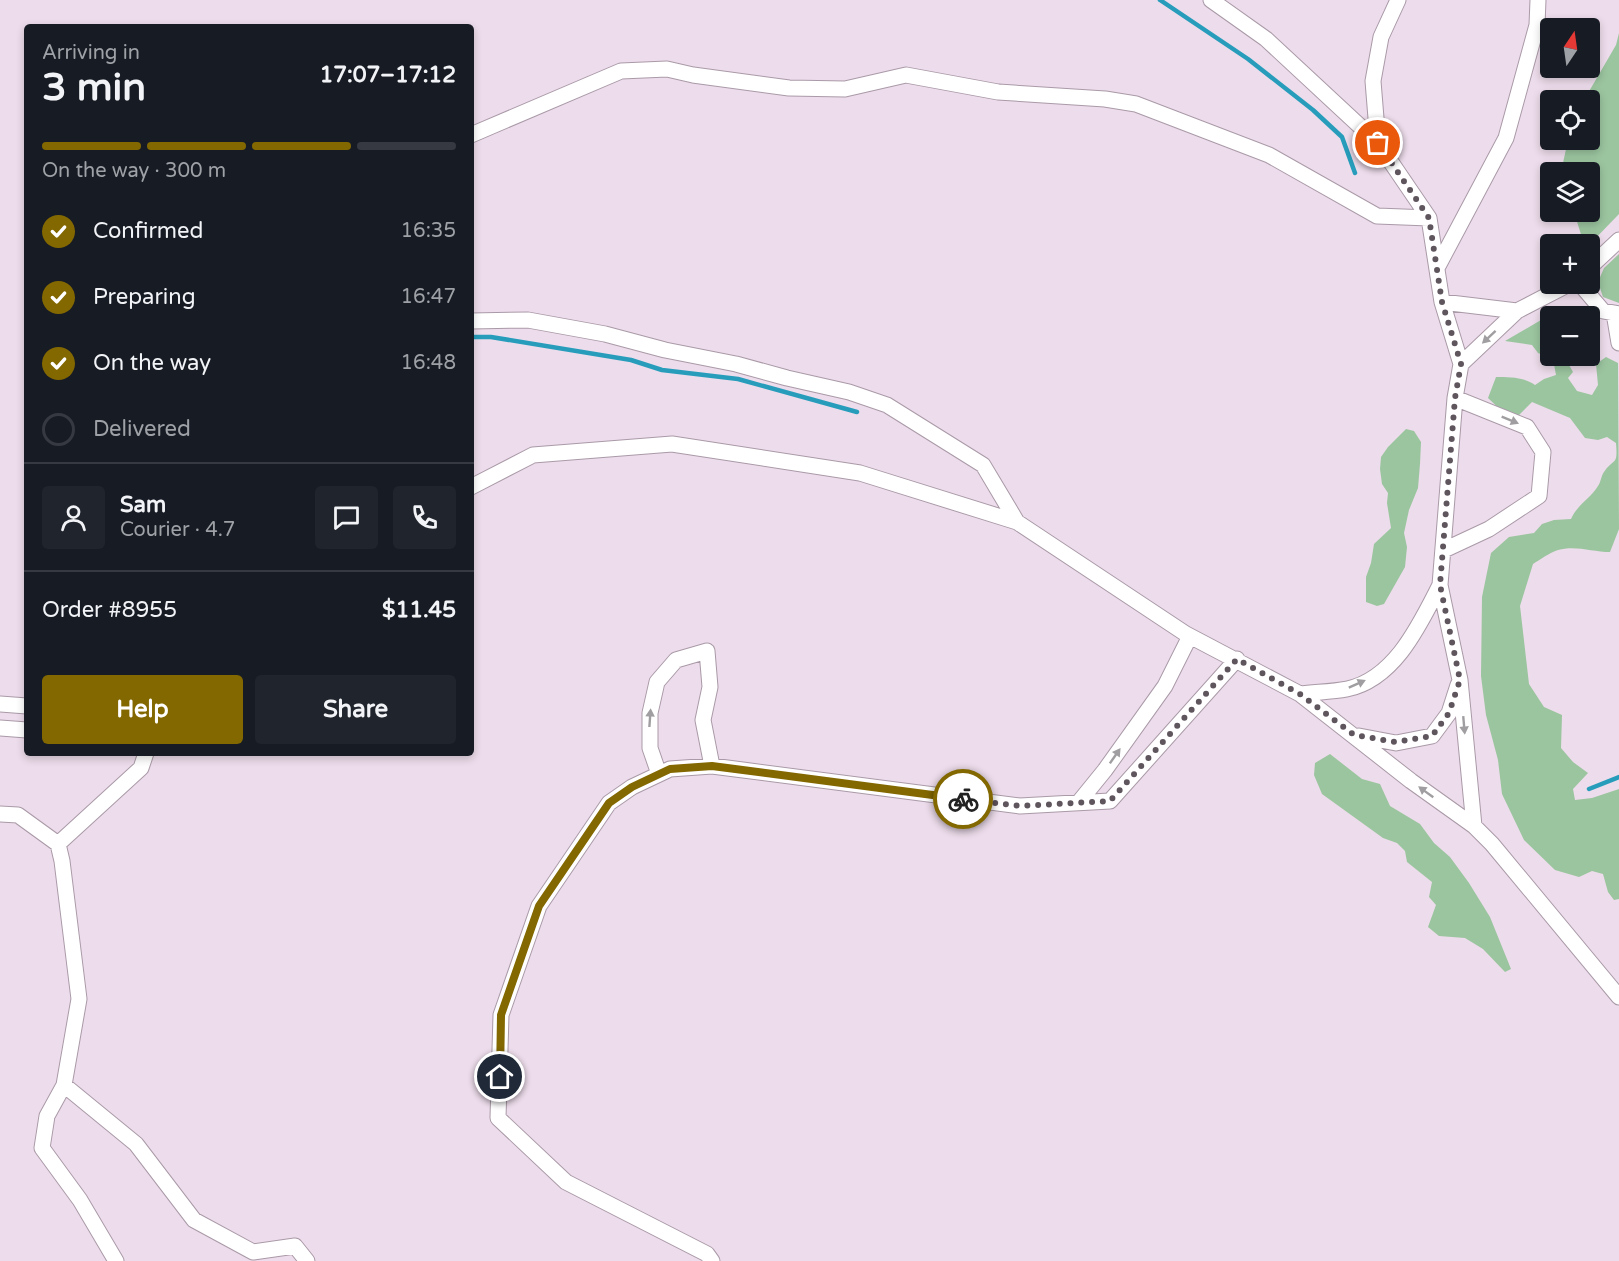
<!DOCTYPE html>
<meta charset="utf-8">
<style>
body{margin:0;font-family:"Varela Round",sans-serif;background:#20242c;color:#f1f3f6;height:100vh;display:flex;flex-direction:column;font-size:22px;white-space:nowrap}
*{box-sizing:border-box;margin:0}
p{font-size:20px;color:#9ea1a6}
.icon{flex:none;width:33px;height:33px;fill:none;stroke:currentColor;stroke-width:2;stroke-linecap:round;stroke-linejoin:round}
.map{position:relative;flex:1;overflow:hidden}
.details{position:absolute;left:24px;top:24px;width:450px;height:732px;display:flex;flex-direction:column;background:#171b24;border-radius:6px;box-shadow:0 3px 9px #0003}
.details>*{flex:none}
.needle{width:39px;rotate:13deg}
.buttons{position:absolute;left:1540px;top:18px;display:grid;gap:12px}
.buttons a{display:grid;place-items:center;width:60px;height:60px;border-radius:6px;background:#171b24;box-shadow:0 3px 9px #0003;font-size:30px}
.pin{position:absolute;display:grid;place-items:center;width:51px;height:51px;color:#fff;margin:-26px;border:3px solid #fff;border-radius:50%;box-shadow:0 2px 6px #0007}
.courier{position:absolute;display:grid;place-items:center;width:60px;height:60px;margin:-30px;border:4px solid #836800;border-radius:50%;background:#fff;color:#222;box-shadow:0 2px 8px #0007}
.headline em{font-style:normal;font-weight:700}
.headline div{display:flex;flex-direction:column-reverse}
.headline{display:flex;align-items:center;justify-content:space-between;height:102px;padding:0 18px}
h1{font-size:39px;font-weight:700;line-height:45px}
.bar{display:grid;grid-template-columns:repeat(4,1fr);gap:9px 6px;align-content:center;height:72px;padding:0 18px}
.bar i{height:8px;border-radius:4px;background:#363941}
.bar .active{background:#836800}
.bar p{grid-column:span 4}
.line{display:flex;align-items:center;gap:15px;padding:0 18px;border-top:2px solid #363941}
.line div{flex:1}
.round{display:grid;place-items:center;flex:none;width:63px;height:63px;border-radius:6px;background:#20242c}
ol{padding:0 18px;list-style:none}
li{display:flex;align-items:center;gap:18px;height:66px}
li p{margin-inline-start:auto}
li .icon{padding:6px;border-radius:50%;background:#836800;color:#fff;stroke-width:4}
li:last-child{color:#9ea1a6}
li i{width:33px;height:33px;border:3px solid #363941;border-radius:50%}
.primary-button{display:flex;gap:12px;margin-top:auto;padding:12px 18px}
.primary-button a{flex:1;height:69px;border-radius:6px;background:#836800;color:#fff;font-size:24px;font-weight:700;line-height:69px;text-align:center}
.primary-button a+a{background:#20242c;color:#f1f3f6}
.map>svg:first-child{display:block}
</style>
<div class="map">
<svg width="1619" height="1261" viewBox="0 0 1619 1261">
<rect width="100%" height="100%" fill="#eddceb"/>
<path fill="#9bc59f" d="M1619,33V214L1590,244H1584L1574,212H1590V172H1561L1568,140H1590V100H1584L1616,45Z
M1619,254V303L1603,297L1598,282L1604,268Z
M1558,310L1576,312L1579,316H1551V356H1564L1573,372L1568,378L1577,391L1592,395L1598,385L1596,364L1606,357L1618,363L1619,529L1610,552C1593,552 1575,545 1558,550C1549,553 1541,559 1533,564L1520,606L1529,684L1544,707L1562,715L1561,748L1573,762L1588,773L1573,789L1575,800L1592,798L1619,789V899L1614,900L1608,892L1603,874L1592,871L1579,877L1555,870L1524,840L1502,794L1498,760L1486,715L1481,676L1482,597L1491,553L1509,537L1534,533L1542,524L1554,520L1571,519C1577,505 1590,499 1598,486C1601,482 1601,476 1604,472C1614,457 1618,467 1616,443L1607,437L1598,440L1585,438L1570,418L1532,402L1517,417L1506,415L1488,398L1496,377C1509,377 1524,377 1535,385L1544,379L1556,375L1553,359L1538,353L1532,345L1505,341Z
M1406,429L1414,431L1421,442L1420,464L1418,488L1409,510L1404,533L1407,547L1405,567L1384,604L1377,606L1366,602V577L1371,563L1374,544L1391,528L1387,503L1388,493L1382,484L1380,469L1381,457L1388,447Z
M1330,754L1362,779L1380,784L1390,806L1420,824L1434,843L1450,857L1469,883L1490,917L1511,969L1505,972L1483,949L1465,938L1439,936L1428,927L1436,905L1429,897L1432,882L1407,862L1405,851L1397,843L1383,838L1322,794L1314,775L1315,763Z"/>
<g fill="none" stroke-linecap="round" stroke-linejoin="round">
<path stroke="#279dbb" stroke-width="4.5" d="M1160,0L1248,59L1313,110L1342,137L1355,173
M471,337H491L631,360L662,370L738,379L857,412
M1589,789L1619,777"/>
<defs>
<path id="minor" d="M1211,0L1266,39L1378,143L1429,218L1442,302L1461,364L1455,398L1440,585L1460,680L1474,826
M471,135L621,71L667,69L693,75L789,88L845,89L906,75L998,92L1105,99L1136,104L1269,155L1377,216L1429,218
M1378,143L1373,81L1381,37L1398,0
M1590,267L1619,240
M1437,268L1506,138L1537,25L1538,0
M1580,284L1603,311L1619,314
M1442,302L1517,311
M1614,313L1619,343
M471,321L528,320L605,334L665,350L736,364L787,378L849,392L887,405L983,465L1017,522
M1461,364L1517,311L1569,284
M471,487L533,455L672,444L860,473L1017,522L1186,634L1300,694L1411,781L1474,826L1492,844L1619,997
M1444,550L1489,529L1539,496L1543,452L1527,427L1455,398
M1300,694C1315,692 1331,692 1347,689C1395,679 1420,624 1440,585
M0,704L27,706
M0,728L27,730
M1359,736L1396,743L1432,736L1449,713L1458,685
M659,774L650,748V713L657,682L676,660L707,651L710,687L703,720L712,766
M1079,802L1105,770L1165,686L1190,636
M0,814L18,815L58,844L141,768L146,753
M58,844L62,861L79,999L64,1085L136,1144L194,1220L253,1252L295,1246L307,1261
M64,1085L47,1116L42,1148L80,1200L116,1261
M712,1261L707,1254L566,1182L498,1118L501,1015L539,906L609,803L632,787L670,769L712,766L1020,806L1110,801L1237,659"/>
</defs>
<use href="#minor" stroke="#aa9aa8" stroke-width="17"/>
<use href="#minor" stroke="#fff" stroke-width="15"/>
</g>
<defs><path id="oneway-solid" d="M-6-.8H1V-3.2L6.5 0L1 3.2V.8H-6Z" transform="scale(1.5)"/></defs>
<g fill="#a09ea0">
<use href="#oneway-solid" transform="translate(1489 337) rotate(137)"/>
<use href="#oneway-solid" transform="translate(1510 420) rotate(22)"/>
<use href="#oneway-solid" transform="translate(1357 684) rotate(-24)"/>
<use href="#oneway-solid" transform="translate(650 718) rotate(-86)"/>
<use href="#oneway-solid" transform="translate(1464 725) rotate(85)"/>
<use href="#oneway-solid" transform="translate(1115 756) rotate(-55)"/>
<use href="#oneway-solid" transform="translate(1426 792) rotate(-144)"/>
</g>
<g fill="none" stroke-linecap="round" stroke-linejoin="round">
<path stroke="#5f555d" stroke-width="6" stroke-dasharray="0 10.8" d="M963,799L1020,806L1110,801L1237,659L1300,694L1354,735L1396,742L1432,736L1449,713L1460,680L1440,585L1455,398L1461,364L1442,302L1429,218L1378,143"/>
<path stroke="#836800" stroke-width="8" d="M500,1077L501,1015L539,906L609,803L632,787L670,769L712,766L963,799"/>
</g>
</svg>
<div class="buttons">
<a><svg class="needle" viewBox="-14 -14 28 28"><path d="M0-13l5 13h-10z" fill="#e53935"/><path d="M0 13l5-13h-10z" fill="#9ea1a6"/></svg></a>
<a><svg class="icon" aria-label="locate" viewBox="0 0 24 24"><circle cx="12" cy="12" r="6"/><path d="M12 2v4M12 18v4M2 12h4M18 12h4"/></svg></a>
<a><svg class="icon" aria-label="layers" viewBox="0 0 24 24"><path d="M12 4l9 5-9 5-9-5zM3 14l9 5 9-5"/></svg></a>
<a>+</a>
<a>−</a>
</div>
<div class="pin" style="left:1378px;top:143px;background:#ea580c"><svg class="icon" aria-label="bag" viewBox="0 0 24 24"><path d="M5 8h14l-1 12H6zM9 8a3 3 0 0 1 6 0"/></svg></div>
<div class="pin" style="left:500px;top:1077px;background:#1f2937"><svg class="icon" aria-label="home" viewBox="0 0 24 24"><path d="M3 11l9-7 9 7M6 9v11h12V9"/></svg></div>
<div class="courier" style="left:963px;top:799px"><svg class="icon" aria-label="bike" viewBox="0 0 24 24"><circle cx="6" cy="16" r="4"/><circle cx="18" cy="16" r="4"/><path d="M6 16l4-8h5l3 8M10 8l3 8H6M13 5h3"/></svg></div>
<section class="details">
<div class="headline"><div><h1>3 min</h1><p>Arriving in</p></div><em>17:07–17:12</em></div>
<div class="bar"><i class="active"></i><i class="active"></i><i class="active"></i><i></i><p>On the way · 300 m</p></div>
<ol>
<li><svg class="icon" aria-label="check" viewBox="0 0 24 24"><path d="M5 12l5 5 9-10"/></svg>Confirmed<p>16:35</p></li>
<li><svg class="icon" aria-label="check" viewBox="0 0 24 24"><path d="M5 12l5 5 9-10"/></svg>Preparing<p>16:47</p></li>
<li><svg class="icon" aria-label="check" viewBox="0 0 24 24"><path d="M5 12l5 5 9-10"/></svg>On the way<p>16:48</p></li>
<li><i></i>Delivered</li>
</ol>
<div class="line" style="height:108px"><a class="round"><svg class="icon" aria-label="person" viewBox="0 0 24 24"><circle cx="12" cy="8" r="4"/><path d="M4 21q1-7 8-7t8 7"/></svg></a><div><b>Sam</b><p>Courier · 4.7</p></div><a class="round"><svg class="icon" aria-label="chat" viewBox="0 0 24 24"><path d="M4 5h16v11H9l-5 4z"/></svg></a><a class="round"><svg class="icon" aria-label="phone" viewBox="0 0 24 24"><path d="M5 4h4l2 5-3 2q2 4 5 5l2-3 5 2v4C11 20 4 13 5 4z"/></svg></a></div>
<div class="line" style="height:78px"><div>Order #8955</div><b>$11.45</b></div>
<div class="primary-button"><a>Help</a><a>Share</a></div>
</section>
</div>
